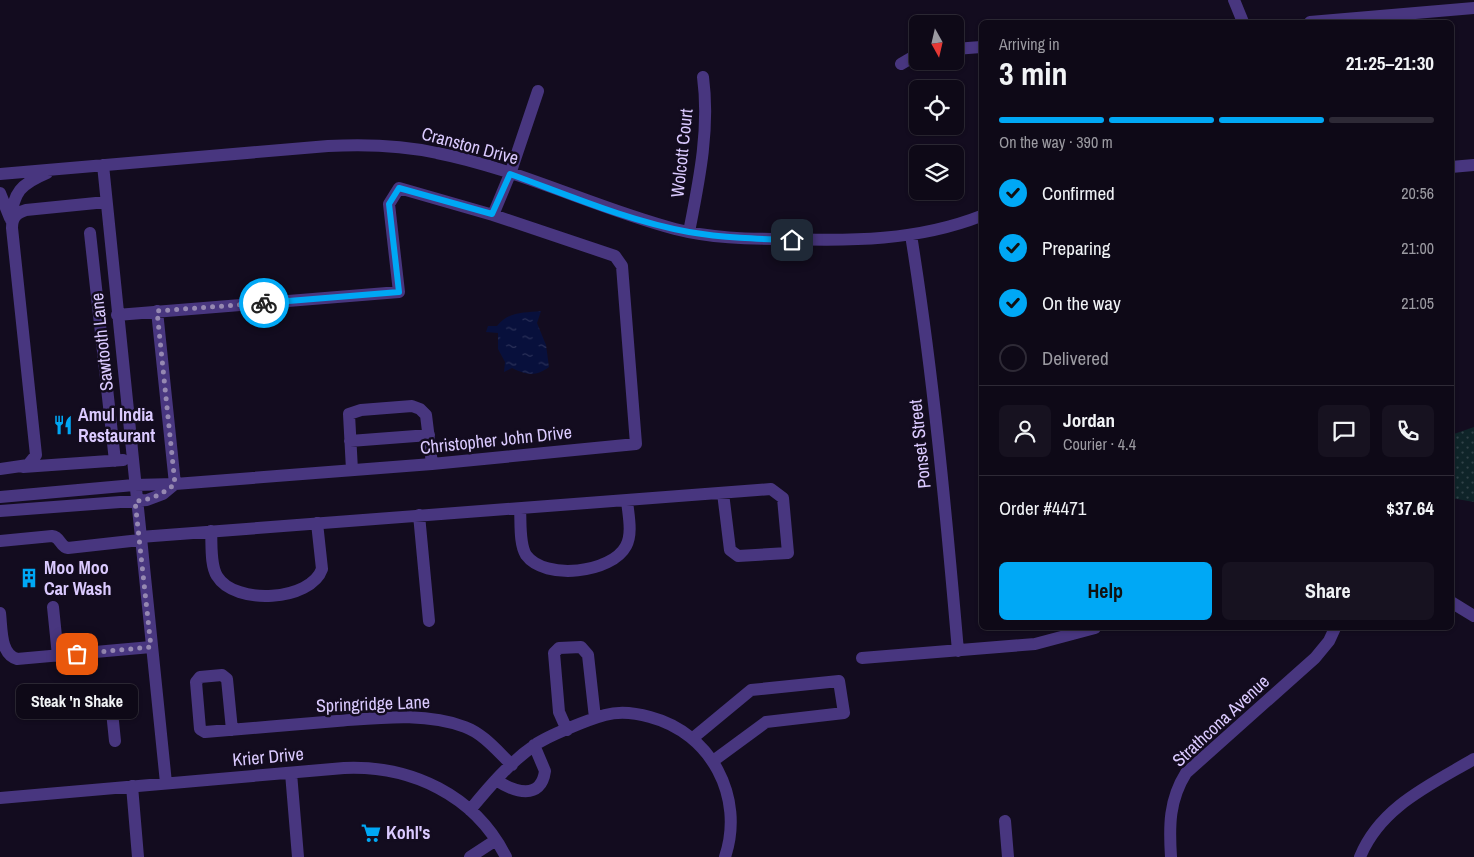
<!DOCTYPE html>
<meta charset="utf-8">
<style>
body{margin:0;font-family:"Archivo Narrow",sans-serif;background:#171220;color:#f1f3f6;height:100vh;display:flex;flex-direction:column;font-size:19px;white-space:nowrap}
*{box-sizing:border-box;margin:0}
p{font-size:16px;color:#9b9aa1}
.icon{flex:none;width:28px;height:28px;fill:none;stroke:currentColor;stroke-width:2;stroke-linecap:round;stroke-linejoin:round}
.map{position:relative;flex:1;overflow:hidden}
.side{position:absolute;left:979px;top:20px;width:475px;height:610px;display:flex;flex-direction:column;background:#0e0917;border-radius:8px;box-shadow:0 1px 4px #0004,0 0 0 1px #2e2a36}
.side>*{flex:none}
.needle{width:32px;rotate:172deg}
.tools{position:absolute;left:909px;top:15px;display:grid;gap:10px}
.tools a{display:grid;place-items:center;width:55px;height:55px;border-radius:8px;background:#0e0917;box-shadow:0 1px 4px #0004,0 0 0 1px #2e2a36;font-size:25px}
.pin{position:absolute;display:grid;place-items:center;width:42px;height:42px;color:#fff;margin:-21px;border-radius:10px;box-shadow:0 2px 8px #0006}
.courier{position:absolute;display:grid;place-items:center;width:50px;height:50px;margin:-25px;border:4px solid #00a8f5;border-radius:50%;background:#fff;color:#222;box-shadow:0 1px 6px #0007}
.bubble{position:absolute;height:35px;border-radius:8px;background:#0e0917;box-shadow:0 1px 4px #0004,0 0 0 1px #2e2a36;font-size:16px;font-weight:800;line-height:35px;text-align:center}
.overview em{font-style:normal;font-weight:800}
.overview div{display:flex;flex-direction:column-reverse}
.overview{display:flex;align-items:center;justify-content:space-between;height:85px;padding:0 20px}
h1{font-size:32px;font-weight:800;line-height:38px}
.bar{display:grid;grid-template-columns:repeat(4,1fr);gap:8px 5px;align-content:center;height:60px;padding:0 20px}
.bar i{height:6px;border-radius:4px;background:#2e2a36}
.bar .active{background:#00a8f5}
.bar p{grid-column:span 4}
.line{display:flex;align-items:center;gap:12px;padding:0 20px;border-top:1px solid #2e2a36}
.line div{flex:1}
.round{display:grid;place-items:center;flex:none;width:52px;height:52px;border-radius:8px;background:#171220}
ol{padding:0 20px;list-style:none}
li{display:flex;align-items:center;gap:15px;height:55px}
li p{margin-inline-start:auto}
li .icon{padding:5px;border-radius:50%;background:#00a8f5;color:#111;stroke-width:4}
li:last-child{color:#9b9aa1}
li i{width:28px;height:28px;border:2px solid #2e2a36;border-radius:50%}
.action{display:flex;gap:10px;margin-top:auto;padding:10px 20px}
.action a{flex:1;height:58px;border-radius:8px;background:#00a8f5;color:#111;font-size:20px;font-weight:800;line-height:58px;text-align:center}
.action a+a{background:#171220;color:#f1f3f6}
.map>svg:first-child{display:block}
</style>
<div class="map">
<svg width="1474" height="857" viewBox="0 0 1474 857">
<defs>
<pattern id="grass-dots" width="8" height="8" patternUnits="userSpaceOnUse" patternTransform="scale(1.25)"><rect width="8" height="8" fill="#0f2429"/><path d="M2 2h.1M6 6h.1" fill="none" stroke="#314249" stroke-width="1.8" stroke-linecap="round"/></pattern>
<pattern id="water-ripples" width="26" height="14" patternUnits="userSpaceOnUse" patternTransform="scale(1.25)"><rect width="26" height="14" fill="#08103c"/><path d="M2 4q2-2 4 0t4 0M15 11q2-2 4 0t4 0" fill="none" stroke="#2b3159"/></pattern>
</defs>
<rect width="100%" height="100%" fill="#130c1f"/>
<path fill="url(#grass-dots)" d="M1474,427V502L1451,498V435Z"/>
<path fill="url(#water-ripples)" d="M541,311L537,323L546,345L549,367C536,377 526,375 512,368L504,372L505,362L498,349V333L486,332L488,326H497C509,311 524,313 541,311Z"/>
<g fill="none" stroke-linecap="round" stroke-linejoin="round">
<path stroke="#48367f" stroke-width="12" d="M1234,0L1243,22
M1310,22L1474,8
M955,49L981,47
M901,64L918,54
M103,165L166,783
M1451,167L1474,165
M0,174L328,146C365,144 401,145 437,153C519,169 595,208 675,229C710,238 747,239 784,239C851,241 917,241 981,216
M0,193L10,218
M493,215L510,174L538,91
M11,220C13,192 21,184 47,173
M689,232C699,181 710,129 703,77
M90,233L115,461
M911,235C933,372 946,512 958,651
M157,311L175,484
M350,441L429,435
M23,467L123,460
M0,469L28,465L36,455L12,228C12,218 16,213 26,210L106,202
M352,470L349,414L361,410L412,406L420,409L426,415L432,464
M0,497L134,485L175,484L432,464L636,444L622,266L615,256L493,215L399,188L389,204L399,292L117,315
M520,509C521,522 519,544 526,555C545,581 612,573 626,546C633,533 628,514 627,500
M0,511L147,500L163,494L175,484
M419,515L429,621
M211,531C212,544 210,565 217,576C235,606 311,601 322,569L317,523
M140,537L771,489L783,498L788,553L738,556L730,550L723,493
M0,541L52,536C61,537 60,547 68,548L140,540
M1451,602L1474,616
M53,607L58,656
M0,613C2,629 0,654 17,659L151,647
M862,658L1035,644L1095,628
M28,700L110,692L115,741
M232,730L227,679L222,675L200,677L196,682L200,729L205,732C249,728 293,725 337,721C379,718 425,712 465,727C484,734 498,752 512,765
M567,730L559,712L554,653L559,648L581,647L588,655L595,718
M693,738L751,690L839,681L844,713L766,722L713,761
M291,773L298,857
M496,780C514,792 541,801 545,771L534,745
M132,786L138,857
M0,798L344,768C411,765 475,795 506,857
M470,810C489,787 510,762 535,745C547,736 590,719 605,715C619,711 636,713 650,717C711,733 745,797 725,857
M1005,821L1008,857
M470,857L496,840
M1171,857C1169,826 1169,800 1186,773L1315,658L1329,641L1335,628
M1360,857C1380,807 1430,785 1474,759"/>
</g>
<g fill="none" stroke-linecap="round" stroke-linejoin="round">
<path stroke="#9588b1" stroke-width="5" stroke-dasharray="0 9" d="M77,654L151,647L135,501C151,500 162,494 175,484L157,311L264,303"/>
<path stroke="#00a8f5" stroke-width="6" d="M264,303L399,292L389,204L399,188L492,214L510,174C568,195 628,221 689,232C723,238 758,239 792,240"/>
</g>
<defs>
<symbol id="restaurant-bare" viewBox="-9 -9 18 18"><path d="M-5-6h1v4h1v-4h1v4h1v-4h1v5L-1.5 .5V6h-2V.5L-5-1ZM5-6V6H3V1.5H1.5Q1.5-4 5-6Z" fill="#00a8f5" stroke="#130c1f" stroke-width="2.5" paint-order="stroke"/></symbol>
<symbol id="building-bare" viewBox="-9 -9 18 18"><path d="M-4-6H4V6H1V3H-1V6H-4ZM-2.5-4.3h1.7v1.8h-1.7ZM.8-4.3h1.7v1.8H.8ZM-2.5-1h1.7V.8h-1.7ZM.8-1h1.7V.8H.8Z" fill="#00a8f5" stroke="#130c1f" stroke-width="2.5" paint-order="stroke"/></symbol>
<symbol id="supermarket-bare" viewBox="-9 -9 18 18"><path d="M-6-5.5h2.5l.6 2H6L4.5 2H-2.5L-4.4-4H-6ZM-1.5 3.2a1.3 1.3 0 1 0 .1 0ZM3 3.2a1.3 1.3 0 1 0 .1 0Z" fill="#00a8f5" stroke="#130c1f" stroke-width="2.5" paint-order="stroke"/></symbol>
</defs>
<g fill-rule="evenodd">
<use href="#restaurant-bare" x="49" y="411" width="28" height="28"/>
<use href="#building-bare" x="15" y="564" width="28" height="28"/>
<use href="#supermarket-bare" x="357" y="819" width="28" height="28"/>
</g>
<g text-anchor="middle" stroke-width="5" stroke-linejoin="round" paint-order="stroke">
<g font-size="18" fill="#dbcaff" stroke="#130c1f">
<text transform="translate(470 146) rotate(15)" y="6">Cranston Drive</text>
<text transform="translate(682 153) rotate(-84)" y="6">Wolcott Court</text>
<text transform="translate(102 342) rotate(-96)" y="6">Sawtooth Lane</text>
<text transform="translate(496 440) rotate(-6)" y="6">Christopher John Drive</text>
<text transform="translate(920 444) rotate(-96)" y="6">Ponset Street</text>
<text transform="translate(373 704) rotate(-2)" y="6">Springridge Lane</text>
<text transform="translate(1221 721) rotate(-43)" y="6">Strathcona Avenue</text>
<text transform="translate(268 757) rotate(-5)" y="6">Krier Drive</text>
</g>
<g font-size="18" font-weight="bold" fill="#dbcaff" stroke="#130c1f" text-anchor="start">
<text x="78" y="421">Amul India<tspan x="78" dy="21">Restaurant</tspan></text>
<text x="44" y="574">Moo Moo<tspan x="44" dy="21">Car Wash</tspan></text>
<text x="386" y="839">Kohl's</text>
</g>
</g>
</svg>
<div class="tools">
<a><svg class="needle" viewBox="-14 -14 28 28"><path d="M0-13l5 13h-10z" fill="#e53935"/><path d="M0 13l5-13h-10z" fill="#9b9aa1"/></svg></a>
<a><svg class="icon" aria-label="locate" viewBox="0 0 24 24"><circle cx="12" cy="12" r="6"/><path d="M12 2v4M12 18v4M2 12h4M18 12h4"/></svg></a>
<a><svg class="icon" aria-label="layers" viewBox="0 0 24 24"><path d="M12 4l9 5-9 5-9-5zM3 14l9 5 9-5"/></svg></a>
</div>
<div class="pin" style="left:77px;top:654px;background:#ea580c"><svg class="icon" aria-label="bag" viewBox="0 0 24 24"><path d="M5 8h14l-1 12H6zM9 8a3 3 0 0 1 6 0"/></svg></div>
<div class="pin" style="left:792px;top:240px;background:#1f2937"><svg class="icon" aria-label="home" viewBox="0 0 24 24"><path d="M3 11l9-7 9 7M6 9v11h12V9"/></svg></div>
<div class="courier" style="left:264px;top:303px"><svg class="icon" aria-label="bike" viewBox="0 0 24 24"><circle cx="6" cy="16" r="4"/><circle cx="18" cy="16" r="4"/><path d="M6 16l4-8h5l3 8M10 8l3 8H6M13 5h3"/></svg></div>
<div class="bubble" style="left:16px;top:684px;width:122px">Steak 'n Shake</div>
<section class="side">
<div class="overview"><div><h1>3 min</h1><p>Arriving in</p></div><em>21:25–21:30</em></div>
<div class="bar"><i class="active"></i><i class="active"></i><i class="active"></i><i></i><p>On the way · 390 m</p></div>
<ol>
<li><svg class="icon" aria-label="check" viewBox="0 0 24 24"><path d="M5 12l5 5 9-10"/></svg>Confirmed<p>20:56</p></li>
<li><svg class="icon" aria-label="check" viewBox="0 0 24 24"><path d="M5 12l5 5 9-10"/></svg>Preparing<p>21:00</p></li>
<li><svg class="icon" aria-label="check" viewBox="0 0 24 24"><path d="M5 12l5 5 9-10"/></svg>On the way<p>21:05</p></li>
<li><i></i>Delivered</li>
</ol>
<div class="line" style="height:90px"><a class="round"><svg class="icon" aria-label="person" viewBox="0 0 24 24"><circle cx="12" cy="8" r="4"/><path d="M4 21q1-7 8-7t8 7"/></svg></a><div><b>Jordan</b><p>Courier · 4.4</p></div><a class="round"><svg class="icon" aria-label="chat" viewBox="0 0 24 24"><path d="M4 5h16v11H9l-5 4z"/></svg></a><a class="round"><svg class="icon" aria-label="phone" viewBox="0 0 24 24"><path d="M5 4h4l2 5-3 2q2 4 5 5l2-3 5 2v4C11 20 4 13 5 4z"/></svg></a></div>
<div class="line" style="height:65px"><div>Order #4471</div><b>$37.64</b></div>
<div class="action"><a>Help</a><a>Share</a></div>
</section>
</div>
